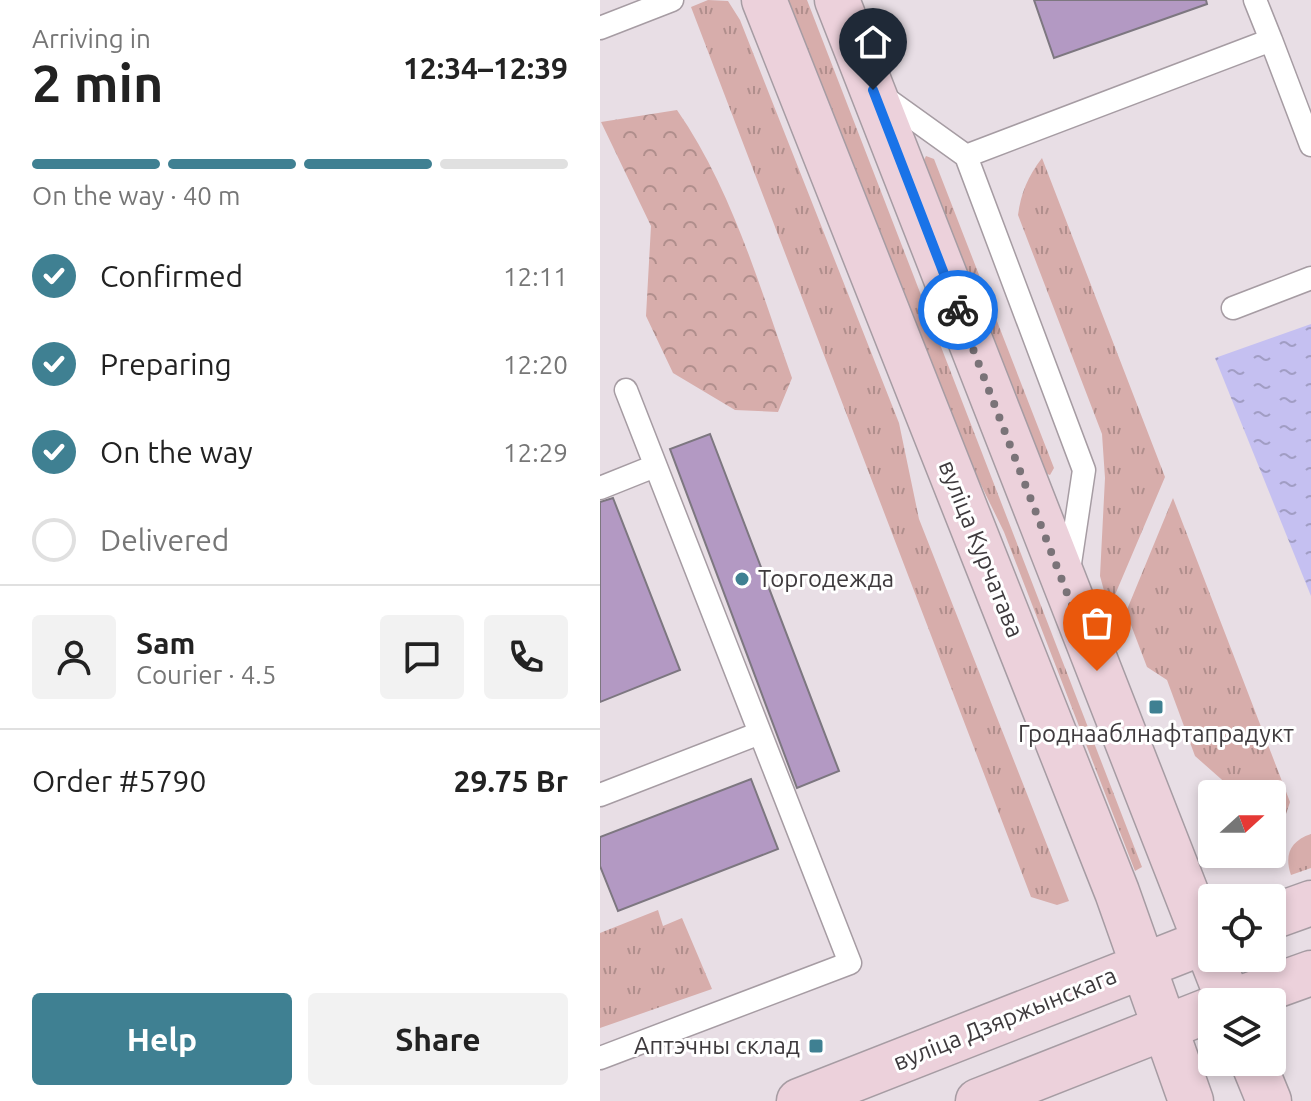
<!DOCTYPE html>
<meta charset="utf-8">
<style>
body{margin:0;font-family:Ubuntu,sans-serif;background:#f2f2f2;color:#222;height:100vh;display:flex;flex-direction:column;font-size:30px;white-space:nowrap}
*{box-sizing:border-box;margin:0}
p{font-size:26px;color:#767676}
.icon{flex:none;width:44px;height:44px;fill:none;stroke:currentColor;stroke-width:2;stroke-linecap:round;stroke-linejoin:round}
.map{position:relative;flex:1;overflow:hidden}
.details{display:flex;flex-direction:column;background:#fff;width:600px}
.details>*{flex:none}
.needle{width:52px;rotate:69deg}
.buttons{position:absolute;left:598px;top:780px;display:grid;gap:16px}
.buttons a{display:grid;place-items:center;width:88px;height:88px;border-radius:8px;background:#fff;box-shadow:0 4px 12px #0003;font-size:40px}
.pin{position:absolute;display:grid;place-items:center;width:68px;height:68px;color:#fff;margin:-82px -34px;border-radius:50% 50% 50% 0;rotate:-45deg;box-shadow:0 0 8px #0007}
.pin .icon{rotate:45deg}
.courier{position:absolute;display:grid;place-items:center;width:80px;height:80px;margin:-40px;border:6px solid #1a73e8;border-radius:50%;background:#fff;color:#222;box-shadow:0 2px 10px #0007}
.overview em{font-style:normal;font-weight:700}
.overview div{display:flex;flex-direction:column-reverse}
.overview{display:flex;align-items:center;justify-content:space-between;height:136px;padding:0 32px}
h1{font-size:52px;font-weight:700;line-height:60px}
.bar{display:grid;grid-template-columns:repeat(4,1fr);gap:12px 8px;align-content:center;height:96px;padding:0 32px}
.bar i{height:10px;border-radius:6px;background:#e0e0e0}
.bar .current{background:#3f8092}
.bar p{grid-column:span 4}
.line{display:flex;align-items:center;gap:20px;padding:0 32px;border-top:2px solid #e0e0e0}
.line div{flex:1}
.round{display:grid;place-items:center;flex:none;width:84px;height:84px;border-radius:8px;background:#f2f2f2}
ol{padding:0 32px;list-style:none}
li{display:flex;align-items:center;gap:24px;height:88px}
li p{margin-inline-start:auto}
li .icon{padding:8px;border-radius:50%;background:#3f8092;color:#fff;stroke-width:4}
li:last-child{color:#767676}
li i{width:44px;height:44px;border:4px solid #e0e0e0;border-radius:50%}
.button{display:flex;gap:16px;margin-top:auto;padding:16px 32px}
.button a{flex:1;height:92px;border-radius:8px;background:#3f8092;color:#fff;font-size:32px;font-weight:700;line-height:92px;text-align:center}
.button a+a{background:#f2f2f2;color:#222}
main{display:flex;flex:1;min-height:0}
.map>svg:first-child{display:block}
</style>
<main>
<section class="details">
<div class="overview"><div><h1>2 min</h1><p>Arriving in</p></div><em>12:34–12:39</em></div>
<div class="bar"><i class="current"></i><i class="current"></i><i class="current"></i><i></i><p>On the way · 40 m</p></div>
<ol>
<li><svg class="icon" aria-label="check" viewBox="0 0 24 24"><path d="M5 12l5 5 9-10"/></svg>Confirmed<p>12:11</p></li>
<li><svg class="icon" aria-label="check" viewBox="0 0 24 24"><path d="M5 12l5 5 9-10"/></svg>Preparing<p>12:20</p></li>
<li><svg class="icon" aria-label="check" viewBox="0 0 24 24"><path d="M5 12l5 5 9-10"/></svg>On the way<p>12:29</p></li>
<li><i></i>Delivered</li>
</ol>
<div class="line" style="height:144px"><a class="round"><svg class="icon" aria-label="person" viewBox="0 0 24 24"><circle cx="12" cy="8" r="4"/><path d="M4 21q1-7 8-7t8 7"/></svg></a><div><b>Sam</b><p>Courier · 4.5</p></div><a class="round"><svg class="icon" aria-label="chat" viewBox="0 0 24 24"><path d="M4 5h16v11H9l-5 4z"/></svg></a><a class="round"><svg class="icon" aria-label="phone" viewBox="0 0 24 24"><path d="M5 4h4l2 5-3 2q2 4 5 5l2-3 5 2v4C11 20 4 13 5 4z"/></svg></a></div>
<div class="line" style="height:104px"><div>Order #5790</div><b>29.75 Br</b></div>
<div class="button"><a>Help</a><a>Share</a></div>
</section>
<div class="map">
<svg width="711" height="1101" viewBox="0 0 711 1101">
<defs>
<pattern id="grass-tufts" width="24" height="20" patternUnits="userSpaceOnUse" patternTransform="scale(2)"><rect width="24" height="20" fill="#d7adab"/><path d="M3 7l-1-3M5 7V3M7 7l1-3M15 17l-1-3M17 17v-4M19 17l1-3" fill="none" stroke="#b08e8c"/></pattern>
<pattern id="forest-crowns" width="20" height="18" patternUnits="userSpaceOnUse" patternTransform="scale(2)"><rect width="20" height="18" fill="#d7adab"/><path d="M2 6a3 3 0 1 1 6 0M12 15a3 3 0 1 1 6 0" fill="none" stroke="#b08e8c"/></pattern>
<pattern id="water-ripples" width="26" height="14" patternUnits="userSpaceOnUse" patternTransform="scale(2)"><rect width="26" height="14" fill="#c5c0f1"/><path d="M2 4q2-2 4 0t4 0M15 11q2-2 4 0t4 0" fill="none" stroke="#a19dc4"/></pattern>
</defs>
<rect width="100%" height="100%" fill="#e8dee5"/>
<path fill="url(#grass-tufts)" d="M108,0L128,1L140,20L299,423L319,519L469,901L457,905L431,897L91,7Z
M186,0H207L542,867L535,871L404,532L344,409Z
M326,156L334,159L454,468L450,475L442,472L322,164Z
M442,158L565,477L509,609L500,576L505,478L502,434L418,215C421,193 428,176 442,158Z
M573,498L690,802L686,814L674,819L672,794H638L595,756L567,680L547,667L526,612Z
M711,834V868L691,875C684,855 690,841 711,834Z
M58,910L63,926L82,918L112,989L0,1028V933Z"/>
<path fill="url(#forest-crowns)" d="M77,110C132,189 160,288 192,378L178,412L135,410L73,373L46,316L51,226L1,122Z"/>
<path fill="url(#water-ripples)" d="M711,324V596L615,358Z"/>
<path fill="#b399c3" stroke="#7d7780" stroke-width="2" d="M434,0H606L607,4L454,58Z
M110,434L239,771L197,788L70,449Z
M13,498L80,670L0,702V502Z
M151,779L178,849L18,911L0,866V837Z"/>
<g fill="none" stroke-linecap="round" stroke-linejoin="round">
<defs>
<path id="service" d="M0,28L72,0
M671,40L711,145
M281,95L366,156L484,470L469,570
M366,156L671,40L655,0
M633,308L711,278
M0,488L55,466
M0,795L160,733
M0,1058L250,963L26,390"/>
<path id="secondary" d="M164,0L517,892L591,1101
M237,0L629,1002
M672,917L711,903
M630,1002L711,973
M653,1062L669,1101
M199,1101L612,939
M378,1101L612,1009"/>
</defs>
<use href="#service" stroke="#a69ca3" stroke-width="25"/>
<use href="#secondary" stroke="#a69ca3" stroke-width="47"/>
<use href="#service" stroke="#fff" stroke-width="22"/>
<use href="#secondary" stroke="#ecd1db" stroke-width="44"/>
</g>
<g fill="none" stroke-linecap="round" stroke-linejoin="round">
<path stroke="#7a7378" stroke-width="8" stroke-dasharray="0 14.4" d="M358,310L497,671"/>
<path stroke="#1a73e8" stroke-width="10" d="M273,90L358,310"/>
</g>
<g fill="#3f8092" stroke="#fff" stroke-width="3">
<circle cx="142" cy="579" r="8"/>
<rect x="548" y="699" width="16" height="16" rx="4"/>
<rect x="208" y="1038" width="16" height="16" rx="4"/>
</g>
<g text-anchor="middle" stroke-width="6" stroke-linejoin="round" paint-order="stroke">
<g font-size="24" fill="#3e3a3d" stroke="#fff">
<text transform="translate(381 549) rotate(68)" y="8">вуліца Курчатава</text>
<text transform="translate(405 1019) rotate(-22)" y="8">вуліца Дзяржынскага</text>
</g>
<g font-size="24" fill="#3e3a3d" stroke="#fff" text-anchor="start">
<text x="158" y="587">Торгодежда</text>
<text x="556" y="742" text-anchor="middle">Гроднааблнафтапрадукт</text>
<text x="200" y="1054" text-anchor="end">Аптэчны склад</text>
</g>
</g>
</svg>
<div class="buttons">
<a><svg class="needle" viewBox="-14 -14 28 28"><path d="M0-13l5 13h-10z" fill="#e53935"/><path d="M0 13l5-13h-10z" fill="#767676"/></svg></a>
<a><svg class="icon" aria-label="locate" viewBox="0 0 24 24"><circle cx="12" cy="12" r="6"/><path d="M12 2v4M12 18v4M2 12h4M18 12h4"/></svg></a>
<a><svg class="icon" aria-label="layers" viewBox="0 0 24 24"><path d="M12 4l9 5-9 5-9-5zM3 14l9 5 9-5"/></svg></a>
</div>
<div class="pin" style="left:497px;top:671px;background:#ea580c"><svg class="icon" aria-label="bag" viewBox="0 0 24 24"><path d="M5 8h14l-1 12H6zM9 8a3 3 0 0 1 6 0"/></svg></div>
<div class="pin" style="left:273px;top:90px;background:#1f2937"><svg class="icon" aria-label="home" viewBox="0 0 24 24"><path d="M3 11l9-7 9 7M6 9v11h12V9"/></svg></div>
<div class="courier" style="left:358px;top:310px"><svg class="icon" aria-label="bike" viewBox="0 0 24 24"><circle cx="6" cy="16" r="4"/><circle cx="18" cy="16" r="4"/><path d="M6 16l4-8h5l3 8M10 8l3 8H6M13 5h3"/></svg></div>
</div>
</main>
